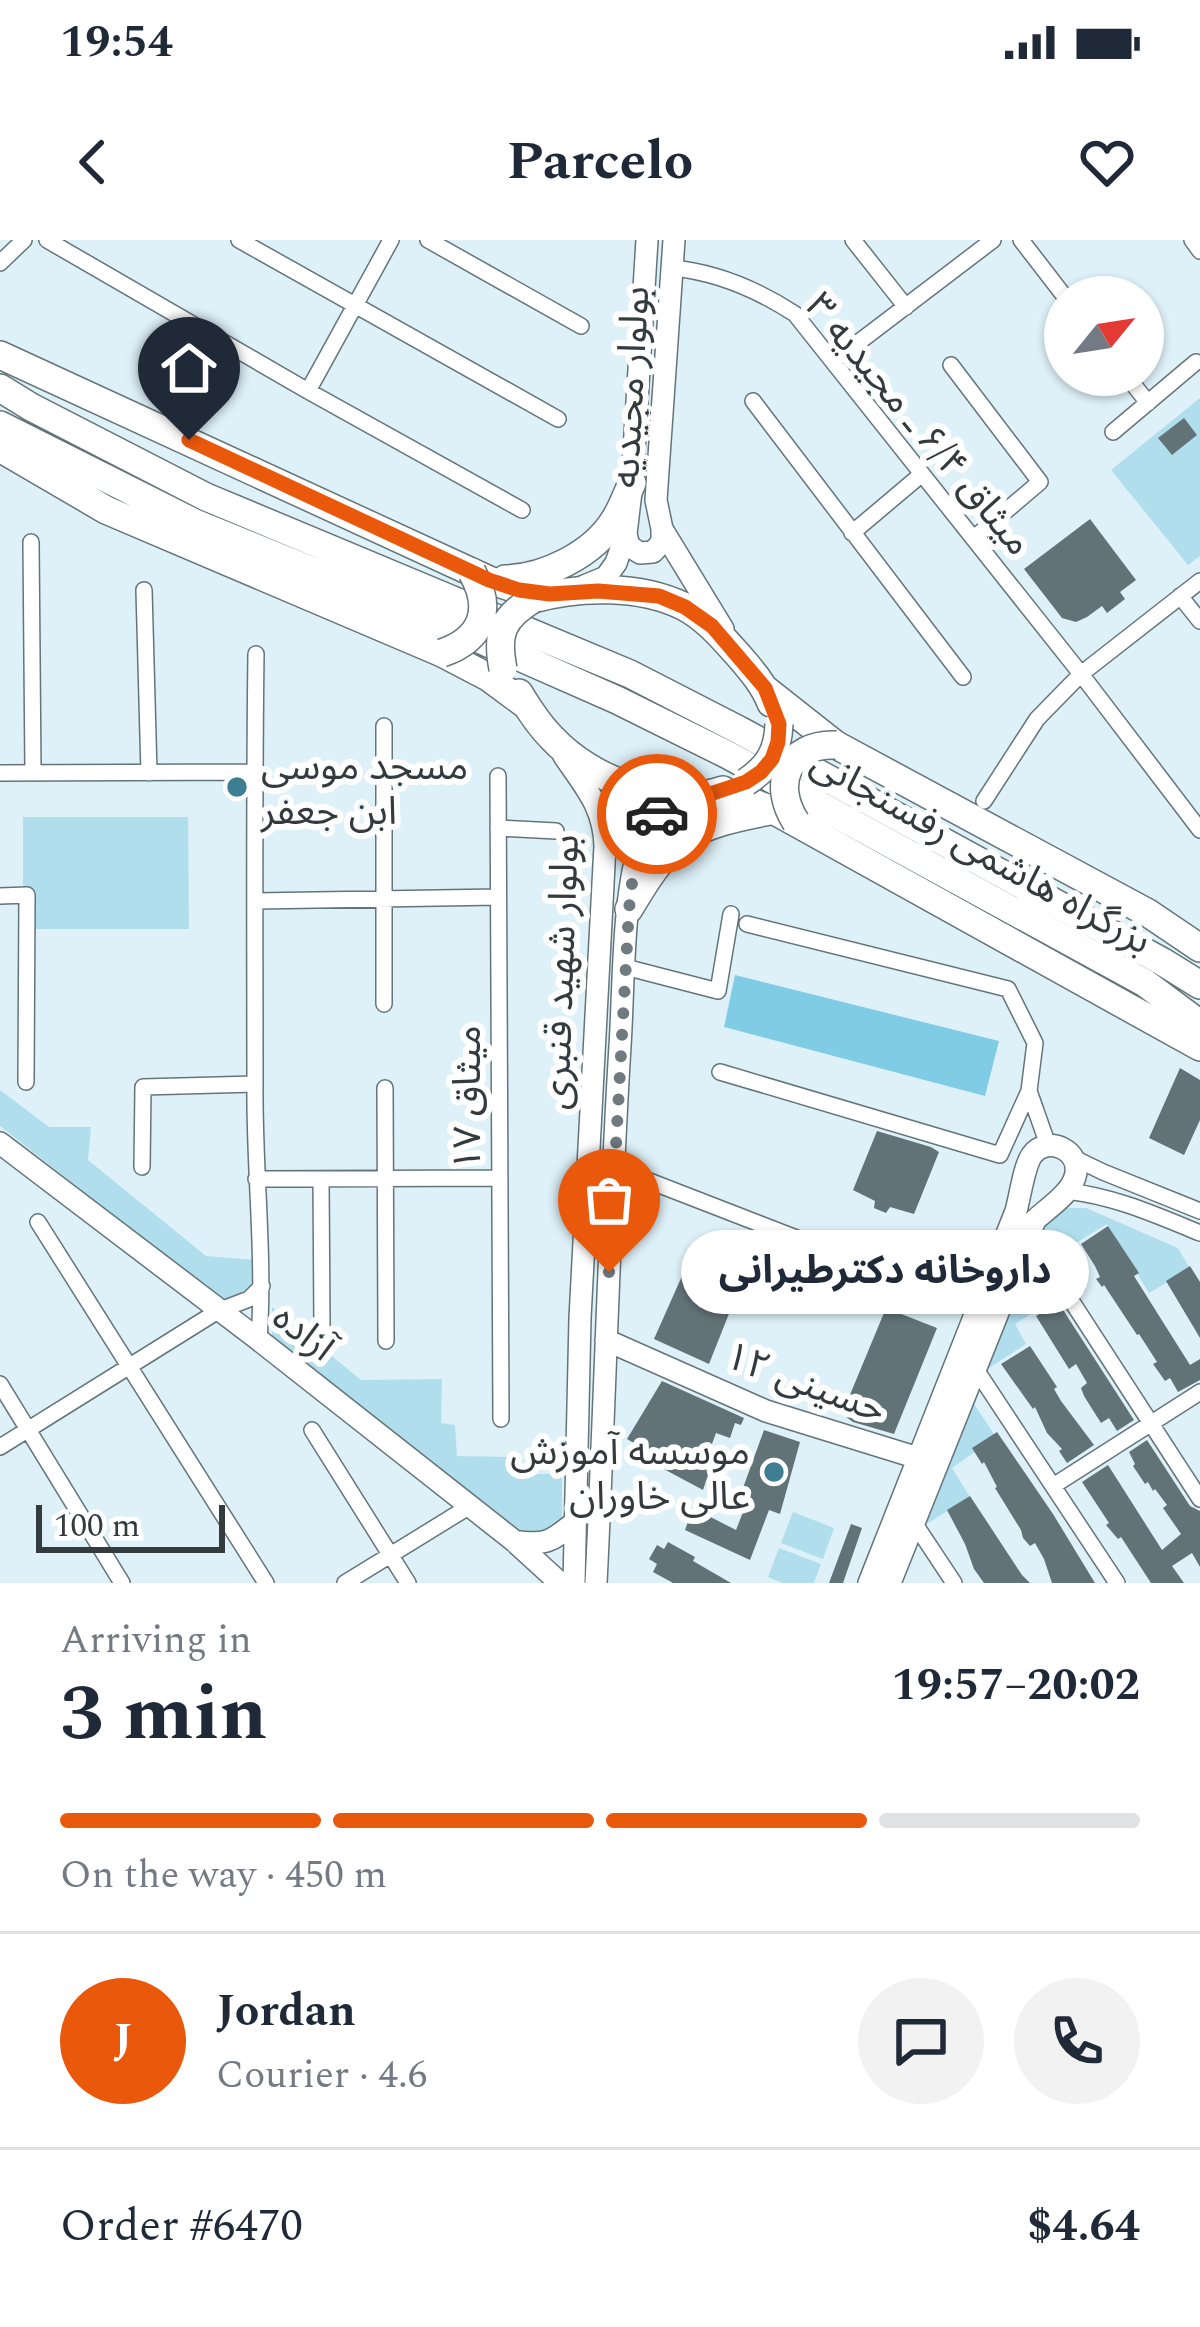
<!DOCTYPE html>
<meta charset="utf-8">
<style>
body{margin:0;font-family:Spectral,"Noto Sans Arabic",serif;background:#f2f2f3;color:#1f2937;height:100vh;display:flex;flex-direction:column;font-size:45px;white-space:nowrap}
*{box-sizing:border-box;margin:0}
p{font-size:39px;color:#747a83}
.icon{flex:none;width:66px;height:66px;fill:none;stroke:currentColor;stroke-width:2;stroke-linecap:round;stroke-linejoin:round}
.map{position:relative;height:1343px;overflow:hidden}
.panel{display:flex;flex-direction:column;background:#fff;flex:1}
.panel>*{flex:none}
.needle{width:78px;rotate:60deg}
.fabs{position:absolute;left:1044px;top:36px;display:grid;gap:24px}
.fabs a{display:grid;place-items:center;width:120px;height:120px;border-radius:50%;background:#fff;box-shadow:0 3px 9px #0004;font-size:60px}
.scale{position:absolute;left:36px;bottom:30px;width:189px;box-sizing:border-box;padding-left:12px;border:6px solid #343b3e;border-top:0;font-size:33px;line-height:42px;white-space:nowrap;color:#343b3e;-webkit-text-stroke:9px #fff;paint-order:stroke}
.pin{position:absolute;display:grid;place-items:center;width:102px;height:102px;color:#fff;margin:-123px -51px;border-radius:50% 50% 50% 0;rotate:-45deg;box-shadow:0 0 12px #0007}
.pin .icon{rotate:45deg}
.courier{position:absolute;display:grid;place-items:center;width:120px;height:120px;margin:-60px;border:9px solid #ea580c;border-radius:50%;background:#fff;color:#222;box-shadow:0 3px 15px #0007}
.bubble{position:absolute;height:84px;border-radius:42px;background:#fff;box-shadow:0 3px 9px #0004;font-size:39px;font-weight:700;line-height:84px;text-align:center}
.summary em{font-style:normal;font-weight:700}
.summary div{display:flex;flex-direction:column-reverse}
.summary{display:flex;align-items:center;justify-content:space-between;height:204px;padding:0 60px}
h1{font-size:78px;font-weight:700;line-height:90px}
.bar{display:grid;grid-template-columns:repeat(4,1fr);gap:18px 12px;align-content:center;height:144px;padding:0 60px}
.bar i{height:15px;border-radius:9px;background:#e0e1e3}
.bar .current{background:#ea580c}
.bar p{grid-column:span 4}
.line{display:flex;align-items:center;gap:30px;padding:0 60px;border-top:3px solid #e0e1e3}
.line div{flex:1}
.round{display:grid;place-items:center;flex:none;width:126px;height:126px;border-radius:63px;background:#f2f2f3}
.status{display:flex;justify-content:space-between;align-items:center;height:84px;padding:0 60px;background:#fff;direction:ltr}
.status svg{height:33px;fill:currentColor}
header{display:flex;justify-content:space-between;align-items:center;height:156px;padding:0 60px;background:#fff;font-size:54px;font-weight:700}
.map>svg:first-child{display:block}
</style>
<div class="status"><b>19:54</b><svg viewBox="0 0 49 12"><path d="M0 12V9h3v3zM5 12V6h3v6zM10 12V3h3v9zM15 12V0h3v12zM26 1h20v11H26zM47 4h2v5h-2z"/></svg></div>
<header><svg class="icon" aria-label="back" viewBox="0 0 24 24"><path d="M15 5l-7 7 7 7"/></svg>Parcelo<svg class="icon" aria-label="heart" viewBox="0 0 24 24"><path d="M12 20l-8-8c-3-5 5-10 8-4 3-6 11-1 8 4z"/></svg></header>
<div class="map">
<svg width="1200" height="1343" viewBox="0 0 1200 1343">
<rect width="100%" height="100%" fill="#def1f8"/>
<path fill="#b1deed" d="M1200,158V316L1188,325L1111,230Z
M23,577H188L189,689H34L33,650L23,649Z
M0,850L49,887H91L88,920L206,1016L255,1020L254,1049L224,1062L0,886Z
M1066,968H1086L1178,1008L1190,1029L1149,1053L1107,984L1063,1011H1050L1039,1020L1061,1055L1015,1084L1026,1104L983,1132L1027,1004L1049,975Z
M272,1067L361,1140L442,1139L441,1183L455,1185L457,1216L515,1217L518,1235L562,1233V1286L530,1300L272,1103Z
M972,1161L996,1197L952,1228L970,1257L920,1288Z
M793,1272L834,1288L823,1319L781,1303Z
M779,1308L821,1324L814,1343H783L768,1337Z"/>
<path fill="#80cce5" d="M735,735L999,801L985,856L724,787Z"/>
<path fill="#627378" d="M1184,178L1197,195L1172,215L1158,198Z
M1090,279L1136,340L1120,352L1125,359L1107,373L1102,366L1087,377L1076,382L1062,378L1024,329Z
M1180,828L1200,840V880L1184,915L1149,898Z
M877,891L931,907L939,912L914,974L890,967L886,973L874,968L875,961L853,950Z
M1108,986L1139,1033L1134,1036L1190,1125L1200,1119V1140L1178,1152L1170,1138L1165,1141L1153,1124L1157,1122L1139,1094L1137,1095L1104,1045L1102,1047L1096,1039L1100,1037L1095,1026L1081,1004Z
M699,1018L717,1026L712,1046L736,1056L709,1124L654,1099L686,1027L693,1031Z
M1190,1026L1200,1042V1098L1166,1041Z
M1058,1062L1134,1180L1117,1191L1109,1178L1101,1183L1084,1156L1081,1148L1087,1143L1076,1124L1069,1129L1036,1076Z
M886,1068L937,1088L894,1194L853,1182L842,1174Z
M1030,1106L1057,1147L1054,1149L1061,1161L1094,1205L1067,1223L1059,1211L1062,1209L1047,1193L1035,1167L1033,1169L1001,1124Z
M662,1141L744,1178L741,1185L735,1183L730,1198L716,1193L709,1212L722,1217L717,1232L710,1229L703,1250L645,1219L649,1212L627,1199Z
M764,1190L800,1202L780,1274L769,1270L750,1320L685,1290L693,1268L736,1290L747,1262L739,1259Z
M997,1192L1053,1274L1095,1343H1052L1044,1319L1035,1303L1030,1306L1023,1298L1021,1290L995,1248L997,1247L984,1222L982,1224L972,1208Z
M1147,1200L1190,1266L1200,1271V1327L1192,1313L1172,1326L1184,1343H1151L1121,1297L1118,1299L1106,1285L1109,1283L1082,1242L1108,1225L1162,1310L1181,1294L1163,1268L1167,1265L1155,1249L1153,1251L1148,1242L1145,1244L1133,1226L1135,1224L1129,1212Z
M970,1256L1022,1335L1030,1343H984L974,1329L965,1304L947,1270Z
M851,1284L862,1288L843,1343H829Z
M668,1302L695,1317L693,1321L731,1343H673L653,1332L657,1324L649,1319L657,1305L664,1309Z"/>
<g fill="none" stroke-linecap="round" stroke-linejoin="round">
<defs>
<path id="street" d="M47,0L308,151L522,270
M239,0L558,179
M428,0L581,86
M853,0L906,67
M1021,0L1065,57
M1192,0L1200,11
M0,23L24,0
M672,28C716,32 758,50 795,74L1081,434L1200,590
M834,121L993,0
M951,125L1040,242L974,298
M1126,135L1148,163
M308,151L391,0
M753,161L963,437
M1113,192L1196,122
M852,293L922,234
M31,302L33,532
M144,350L149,533
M1180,356L1200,381
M256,414C254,557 255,701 255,844C254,930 265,1015 259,1100
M0,533L255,532
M498,536L501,1179
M984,561L1037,479L1081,434L1200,341
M498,588L556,591
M0,656L27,655L26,842
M256,661L498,657
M747,684L1008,749L1035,803L1029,851L1048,905
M625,727L718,751L731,674
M384,764V486
M720,832L1000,915L1029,851
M385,848L386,1101
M1074,918L1103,932L1200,971
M142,927L143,847L255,844
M613,927L977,1068
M256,939L500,938
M321,939L322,1087
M1066,951C1114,956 1156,975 1200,993
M38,982L266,1343
M1052,1031L1200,1259
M975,1128L1117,1343
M0,1144L122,1343
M312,1190L408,1343
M0,1207L218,1071L249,1059L262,1046
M1053,1246L1200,1152
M913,1281L954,1343
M345,1343L470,1266"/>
<path id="secondary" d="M674,0L656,260L662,289L723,389
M626,294L629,306L640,313L653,312L662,302V289
M584,346L606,337L616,323L626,294L632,243L647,0
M564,516C585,547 604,567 605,606L580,1078L574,1343
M0,903L259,1100L513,1300L560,1343
M606,1100L766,1171L918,1218
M514,1301C545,1306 551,1302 575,1282
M596,1343C605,1164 609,985 620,806C624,746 622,652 642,598C650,576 668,567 687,555
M869,1343L1016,971C1020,957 1024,926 1032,915C1048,894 1083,911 1075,937C1070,954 1048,968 1035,980L890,1343"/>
<path id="highway" d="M0,115L489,340L519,350L551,354
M0,148L31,167L206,257L630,434L739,490L1163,722L1200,745
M0,185L195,283L463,392L617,460L728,515L1145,743L1200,784
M0,208L106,270L442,413L488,437L526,465
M505,339C545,338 594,314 615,279C622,268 627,254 632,243
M533,359C579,346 640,345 683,366C706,378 722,397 739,416C752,431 764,445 771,463
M765,449L836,505L1148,673L1200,708
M519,453C528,468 539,485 552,498C591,540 667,569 723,550
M710,554L751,562L773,570L1200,807
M629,669C672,596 687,587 770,571"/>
</defs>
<use href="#street" stroke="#64757a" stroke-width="18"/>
<use href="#secondary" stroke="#64757a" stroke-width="24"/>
<use href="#highway" stroke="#64757a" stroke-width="30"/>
<use href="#street" stroke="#fff" stroke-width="15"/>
<use href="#secondary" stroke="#fff" stroke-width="21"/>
<use href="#highway" stroke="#fff" stroke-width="27"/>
<defs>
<path id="highway-bridge" d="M442,413C483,399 493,369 472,332
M503,429C496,393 502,378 533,359
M746,542C769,527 778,511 779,484
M796,582C771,544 788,503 836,505"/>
</defs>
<use href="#highway-bridge" stroke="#64757a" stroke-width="30" stroke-linecap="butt"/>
<use href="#highway-bridge" stroke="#fff" stroke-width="27"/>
</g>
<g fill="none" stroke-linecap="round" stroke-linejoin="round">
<path stroke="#707b7f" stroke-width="12" stroke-dasharray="0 21.6" d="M609,1032L629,669C633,634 635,602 657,574"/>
<path stroke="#ea580c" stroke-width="15" d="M189,200L489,340L519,350L550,354L598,351L659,356L685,367L712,386L765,448L779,484L778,502L772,519L761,532L746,542L710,554L687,555L657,574"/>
</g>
<g fill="#3e7e92" stroke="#fff" stroke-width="4.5">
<circle cx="237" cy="547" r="12"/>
<circle cx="774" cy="1232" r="12"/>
</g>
<g text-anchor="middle" stroke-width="12" stroke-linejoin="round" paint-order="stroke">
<g font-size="39" fill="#343b3e" stroke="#fff">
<text transform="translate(629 147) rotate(-87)" y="14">بولوار مجیدیه</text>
<text transform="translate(920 183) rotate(50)" y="14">میثاق ۶/۴ ـ مجیدیه ۳</text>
<text transform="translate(982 610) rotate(29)" y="14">بزرگراه هاشمی رفسنجانی</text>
<text transform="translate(559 732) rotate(-88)" y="14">بولوار شهید قنبری</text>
<text transform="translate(466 858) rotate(-90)" y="14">میثاق ۱۷</text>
<text transform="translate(305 1091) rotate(38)" y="14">آزاده</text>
<text transform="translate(806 1141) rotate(20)" y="14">حسینی ۱۲</text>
</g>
<g font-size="39" fill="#343b3e" stroke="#fff" text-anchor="start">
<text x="261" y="539">مسجد موسی<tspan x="261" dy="45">ابن جعفر</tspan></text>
<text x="750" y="1224" text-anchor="end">موسسه آموزش<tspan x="750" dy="45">عالی خاوران</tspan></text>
</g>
</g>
</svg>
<div class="fabs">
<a><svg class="needle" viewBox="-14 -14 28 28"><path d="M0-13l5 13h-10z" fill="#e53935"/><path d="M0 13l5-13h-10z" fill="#747a83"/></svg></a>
</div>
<div class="scale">100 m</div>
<div class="pin" style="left:609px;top:1032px;background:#ea580c"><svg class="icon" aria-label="bag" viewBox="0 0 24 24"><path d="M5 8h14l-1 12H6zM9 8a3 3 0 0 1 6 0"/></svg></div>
<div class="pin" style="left:189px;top:200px;background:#1f2937"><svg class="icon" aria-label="home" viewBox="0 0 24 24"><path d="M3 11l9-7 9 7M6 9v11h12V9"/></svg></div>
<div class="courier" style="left:657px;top:574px"><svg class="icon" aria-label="car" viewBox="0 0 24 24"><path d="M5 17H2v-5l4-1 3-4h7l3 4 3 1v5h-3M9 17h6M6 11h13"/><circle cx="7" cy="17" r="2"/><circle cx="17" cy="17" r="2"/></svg></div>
<div class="bubble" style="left:681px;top:990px;width:408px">داروخانه دکترطیرانی</div>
</div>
<section class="panel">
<div class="summary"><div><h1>3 min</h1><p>Arriving in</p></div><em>19:57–20:02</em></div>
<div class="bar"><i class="current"></i><i class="current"></i><i class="current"></i><i></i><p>On the way · 450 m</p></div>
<div class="line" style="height:216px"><b class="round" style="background:#ea580c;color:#fff">J</b><div><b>Jordan</b><p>Courier · 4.6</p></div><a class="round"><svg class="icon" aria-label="chat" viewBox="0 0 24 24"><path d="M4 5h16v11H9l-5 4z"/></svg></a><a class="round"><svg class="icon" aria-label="phone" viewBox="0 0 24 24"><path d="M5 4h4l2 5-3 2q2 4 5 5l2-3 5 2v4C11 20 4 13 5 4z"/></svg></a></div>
<div class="line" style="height:156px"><div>Order #6470</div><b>$4.64</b></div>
</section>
